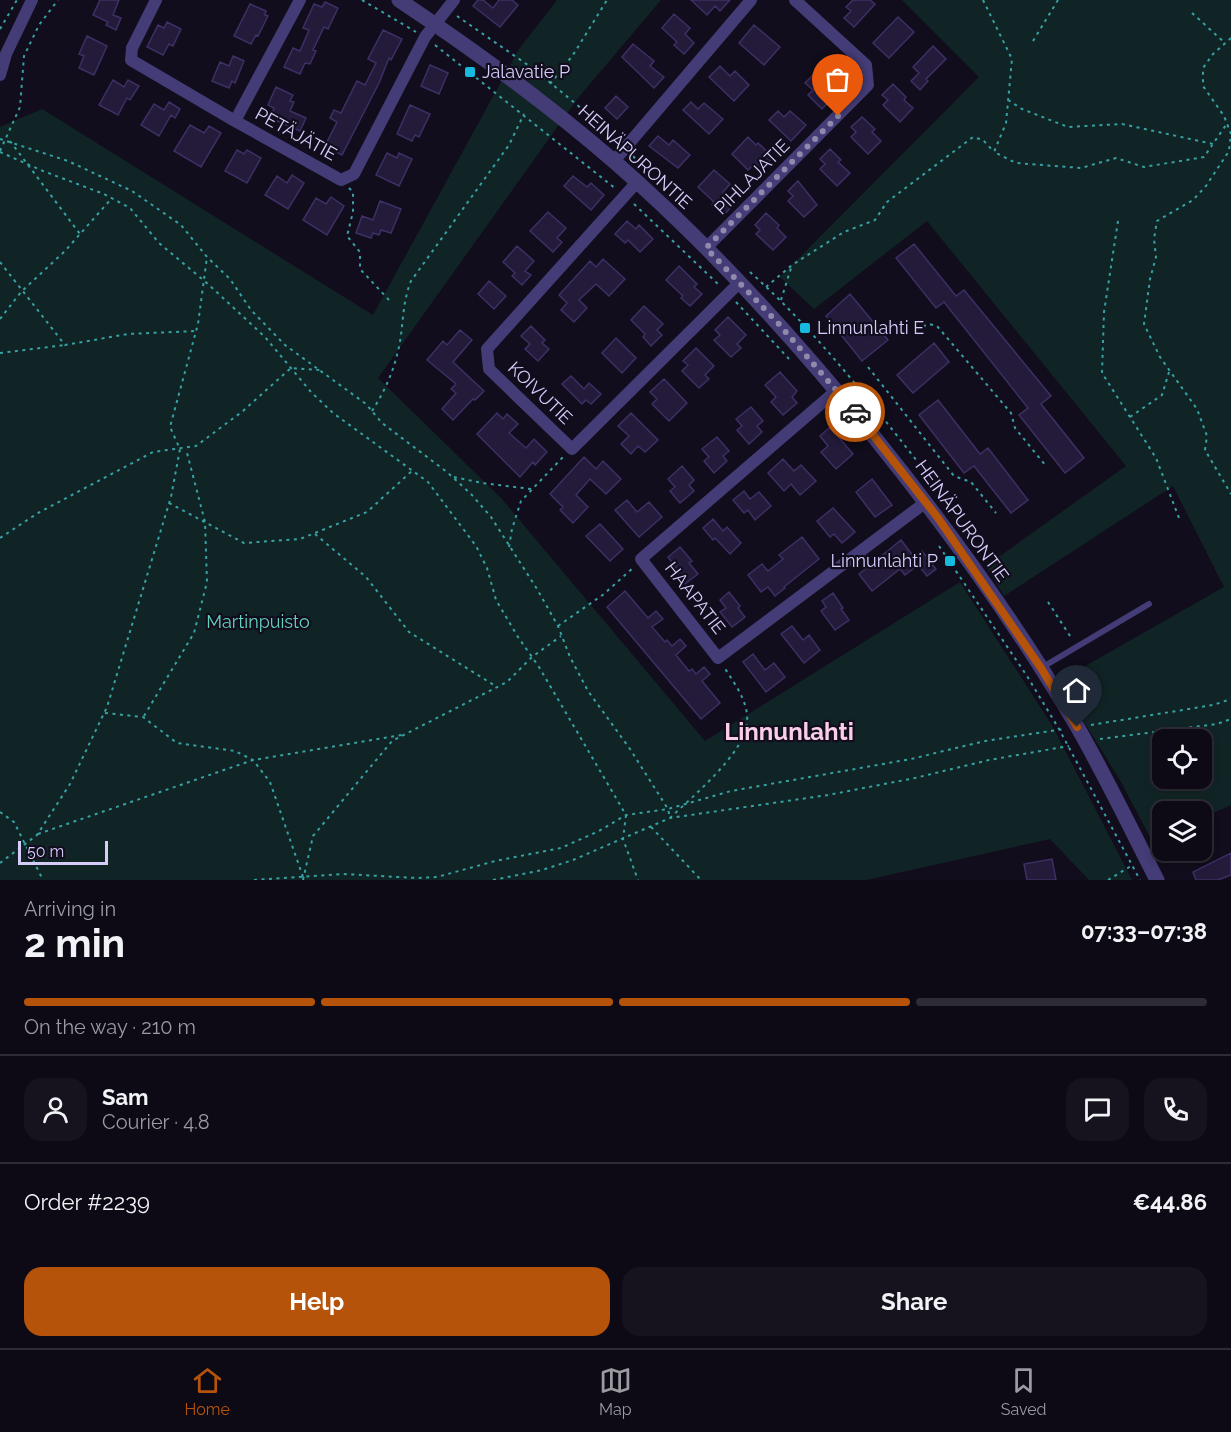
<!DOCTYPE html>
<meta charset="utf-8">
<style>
body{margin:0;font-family:Raleway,sans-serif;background:#16131e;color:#f1f3f6;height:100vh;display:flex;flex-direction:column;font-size:22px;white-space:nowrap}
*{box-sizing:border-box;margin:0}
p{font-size:20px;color:#9a9aa0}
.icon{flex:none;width:33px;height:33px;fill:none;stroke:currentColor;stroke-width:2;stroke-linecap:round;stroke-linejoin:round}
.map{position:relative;height:880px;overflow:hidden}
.side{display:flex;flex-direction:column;background:#0d0a15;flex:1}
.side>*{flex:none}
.controls{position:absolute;left:1152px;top:729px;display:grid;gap:12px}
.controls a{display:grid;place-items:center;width:60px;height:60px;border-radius:12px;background:#0d0a15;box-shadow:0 3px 9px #0003,0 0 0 2px #2d2b34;font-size:30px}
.scale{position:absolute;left:18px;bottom:15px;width:90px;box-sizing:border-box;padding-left:6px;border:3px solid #d5ccfa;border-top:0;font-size:16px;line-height:21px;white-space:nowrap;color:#d5ccfa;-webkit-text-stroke:4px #110d1c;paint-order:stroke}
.pin{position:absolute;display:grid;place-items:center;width:51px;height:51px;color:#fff;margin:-62px -26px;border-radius:50% 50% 50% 0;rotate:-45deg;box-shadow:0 0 6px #0007}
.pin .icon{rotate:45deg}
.courier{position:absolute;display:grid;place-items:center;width:60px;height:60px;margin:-30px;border:4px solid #b45309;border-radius:50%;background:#fff;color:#222;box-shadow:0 2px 8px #0007}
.headline em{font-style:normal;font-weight:700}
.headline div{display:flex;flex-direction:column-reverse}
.headline{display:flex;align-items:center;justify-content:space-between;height:102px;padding:0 24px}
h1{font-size:39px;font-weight:700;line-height:45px}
.bar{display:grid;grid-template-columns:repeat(4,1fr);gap:9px 6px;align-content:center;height:72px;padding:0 24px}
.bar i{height:8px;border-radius:4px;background:#2d2b34}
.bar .selected{background:#b45309}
.bar p{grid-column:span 4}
.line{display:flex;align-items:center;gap:15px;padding:0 24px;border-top:2px solid #2d2b34}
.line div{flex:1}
.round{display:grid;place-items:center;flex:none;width:63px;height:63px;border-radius:18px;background:#16131e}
.button{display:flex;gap:12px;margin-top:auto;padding:12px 24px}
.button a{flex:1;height:69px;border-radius:18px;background:#b45309;color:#fff;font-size:24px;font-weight:700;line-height:69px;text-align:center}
.button a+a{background:#16131e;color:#f1f3f6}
.dock{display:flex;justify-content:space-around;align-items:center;height:84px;border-top:2px solid #2d2b34;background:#0d0a15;font-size:16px;color:#9a9aa0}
.dock a{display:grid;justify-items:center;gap:3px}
.dock .selected{color:#b45309}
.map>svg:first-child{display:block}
</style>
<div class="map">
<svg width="1231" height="880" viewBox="0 0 1231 880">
<rect width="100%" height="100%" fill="#110d1c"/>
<path fill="#112425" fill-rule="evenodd" d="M557,0H661L578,98L378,378L501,498L705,741L960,582L1053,727L1132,880H1089L1050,839L866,880H0V127L42,109L373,315L519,49Z
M902,0H1231V805L1202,818V812H1162V836L1152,841L1121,782L1059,681L1224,587L1173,486L1004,596L986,566L1126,466L927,221L814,309L780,277L979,77ZM1162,740H1202V778H1162Z"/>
<path fill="#241b3b" stroke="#3e2f65" stroke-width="1.5" d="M100,0H119L113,15L121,18L116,30L106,25L108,22L93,15Z
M478,0H483L493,8L499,0H512L518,5L500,27L473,6Z
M691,0H730L720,11L715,6L707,15Z
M853,0H870L875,4L854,27L844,18L851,11L846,7Z
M325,2L338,8L328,29L324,27L313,50L316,51L310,64L305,63L300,74L284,67L293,48L300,51L309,30L303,28L314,4L322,7Z
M250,4L266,11L265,15L268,16L258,36L256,35L251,44L234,36Z
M674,14L690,28L685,34L694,43L684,54L674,45L677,42L662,28Z
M898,17L914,32L889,58L873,43Z
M167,22L181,29L173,46L169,44L163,55L147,47L158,25L164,28Z
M754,25L780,47L764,65L739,43Z
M383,30L402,39L391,60L389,58L379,83L342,155L325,146L337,122L330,118L334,110L341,113L357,81L365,85L376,63L368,59Z
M87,36L107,46L94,75L79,68L84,56L79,54Z
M633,44L654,61L650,66L664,77L654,88L622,57Z
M933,46L946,59L926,79L928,81L920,90L911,81L919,73L913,67Z
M233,56L244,61L235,83L232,81L229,88L212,81L220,62L229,66Z
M430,65L448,73L439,94L421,86Z
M720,66L730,76L735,71L749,85L734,101L709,77Z
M816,72L834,89L832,91L835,95L822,109L808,95L813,90L805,83Z
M113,80L124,87L128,80L139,86L130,100L127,98L118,115L99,105Z
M893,84L906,97L904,100L913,108L900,122L883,105L888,100L882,95Z
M276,87L293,95L290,101L294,102L290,111L306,118L300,131L270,118L274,108L268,105Z
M616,96L628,107L617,119L605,108Z
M169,102L180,109L175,118L171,115L159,136L141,125L154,104L164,110Z
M691,102L698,109L704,103L723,119L709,134L683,110Z
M410,105L430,114L419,137L415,135L412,141L397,134Z
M778,111L784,117L790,111L806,125L791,141L769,120Z
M862,117L875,129L872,132L881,141L868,154L851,137L856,132L851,127Z
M190,125L204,133L209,126L221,133L201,167L174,151Z
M658,136L669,145L673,140L690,155L678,168L649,146Z
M748,137L756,145L758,143L773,157L762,169L755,163L748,170L732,154Z
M830,149L841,160L838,162L850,173L837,186L820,169L825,164L820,159Z
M237,150L244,154L247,150L261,158L247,183L225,171Z
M387,153L397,158L399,153L412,159L399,186L376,175Z
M714,170L730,184L723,192L735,203L723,216L712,205L714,202L698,187Z
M292,175L304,183L288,209L265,195L277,176L287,183Z
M573,176L587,187L591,183L604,195L591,210L564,186Z
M798,181L817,205L804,217L788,201L793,196L788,191Z
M331,197L344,206L327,235L303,220L316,198L326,204Z
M380,201L401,209L391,233L381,230L379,235L373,233L371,238L356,233L362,216L373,220Z
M548,212L566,228L557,238L562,242L553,252L530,231Z
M766,213L779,225L777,228L786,237L773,250L756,234L760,230L755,225Z
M627,221L636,229L639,225L653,239L640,252L628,240L625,243L615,234Z
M914,244L956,296L964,290L1051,396L1041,404L1084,458L1065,473L1019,415L1028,408L944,302L936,308L896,258Z
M517,246L534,261L525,271L531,275L522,285L512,276L515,273L503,262Z
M603,259L625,279L609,296L596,284L579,300L587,308L574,322L561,310L567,303L559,295L590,261L596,267Z
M679,266L697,284L694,287L702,294L690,306L681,298L683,296L666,280Z
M489,281L506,296L494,309L478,294Z
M850,294L888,340L862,361L826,316Z
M644,306L663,324L657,330L662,335L651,346L643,337L645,334L631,320Z
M728,317L746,335L737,344L741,348L731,357L714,340L720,335L715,330Z
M531,326L545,340L542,343L549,349L538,361L525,349L530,344L521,336Z
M460,330L472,340L453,362L484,391L475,400L473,399L453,420L442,409L456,393L451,389L456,384L427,360L443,341L447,345Z
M616,338L636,358L622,373L602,353Z
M934,343L949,362L913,393L897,375Z
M696,348L714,366L705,375L709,379L699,388L682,371L688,365L683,361Z
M780,372L797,391L792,397L797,403L783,415L771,402L776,397L765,385Z
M571,376L584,389L589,383L601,394L591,404L586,400L582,404L562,384Z
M664,379L687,403L669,421L652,404L657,399L650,392Z
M938,400L980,454L988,448L1028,500L1011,513L974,466L964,473L919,415Z
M751,407L763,421L757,426L762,432L749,444L737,430L742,426L736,419Z
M497,413L503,419L507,414L518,424L509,433L526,448L534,439L547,452L535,465L533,462L520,477L477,434Z
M631,413L658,440L645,452L638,446L631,454L621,444L629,436L618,426Z
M830,427L853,454L836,469L821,452L828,446L820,436Z
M717,437L729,451L723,456L727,461L714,473L704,461L709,457L702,449Z
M584,457L596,469L603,461L621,479L606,494L590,479L576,495L588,507L573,523L560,510L563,507L550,494Z
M783,459L794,471L801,465L816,481L800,495L791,484L784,491L768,473Z
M682,466L694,480L689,485L694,491L680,503L670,491L675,487L668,479Z
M872,479L892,505L875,517L856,492Z
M744,491L750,499L759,492L771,506L755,520L748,510L744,513L733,500Z
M627,500L637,512L649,502L662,517L639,537L615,510Z
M833,508L855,532L842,543L834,534L830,537L817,521Z
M713,519L723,531L727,527L741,543L730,554L715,538L713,540L703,528Z
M600,524L623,549L610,561L586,536Z
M802,537L819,559L784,587L785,588L775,596L768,587L761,592L748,575L762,564L768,571L783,559L779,555Z
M901,540L914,557L922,551L936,569L927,576L918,565L905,575L900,569L872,591L859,574Z
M680,547L692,561L689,563L698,574L685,584L675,572L678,570L668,557Z
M625,591L648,618L656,611L663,619L652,627L665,642L667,640L672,646L680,639L686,646L676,655L689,671L692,669L696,674L704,667L710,674L702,681L720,703L701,719L607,607Z
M729,592L740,606L738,608L745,617L732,627L720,612L726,608L720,600Z
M833,593L843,608L841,609L849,620L835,630L821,611L826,607L822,601Z
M792,626L803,640L809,635L820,650L804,663L781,634Z
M753,654L765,670L774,663L785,677L766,692L743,662Z
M1231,853V875L1218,880H1196L1193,872Z
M1052,859L1056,880H1027L1024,864Z"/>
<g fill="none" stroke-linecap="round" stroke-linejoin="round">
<path stroke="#37a1a3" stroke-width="2" stroke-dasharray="3 4.5" stroke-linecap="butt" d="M362,0L416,32
M983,0L1012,59L1006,123L994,152L1016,163L1081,168L1116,158L1144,167L1204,157L1226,125
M1192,13L1225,43
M457,16L535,70L617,138
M0,29L17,0
M1231,38L1213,54L1203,68V86L1224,116L1231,134L1229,151L1206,186L1193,200L1157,221L1154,239L1156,257L1150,279L1144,324L1160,357L1197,409L1207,436L1205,450L1231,494
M1033,41L1058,0
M435,45L616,189
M550,84L573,55L607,0
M1008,100L1022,109L1068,127L1122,124L1213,144
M0,139L68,161L132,191L181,225L207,257L230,279L251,310L285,345L366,404L382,423L447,472L471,494L491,517L537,589L558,626L570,657L588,691L630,749L668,809L670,818
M10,141L80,234
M0,151L20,107L24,56L39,25L58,0
M0,152L43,171L104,194L130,208L159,243L208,284L265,337L311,392L333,413L428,482L476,546L487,568L496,600L518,637L539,667L626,815L623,839L638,880
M633,156L643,167
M349,188L353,192V212L347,236L360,252V269L389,300
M634,204L719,285
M1118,221L1104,312L1102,373L1156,458L1179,518
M0,262L65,345L128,334L196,331
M750,272C826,340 887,424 951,504L946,510
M766,287L792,265L844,232L875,220L887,202L973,137L983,140L994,152
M781,300L792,265
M736,302L789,359
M0,319L21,292L65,251L112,198
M916,329L929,324L937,326L1011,413L1015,428L1046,466
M0,353L65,345
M868,367L954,476L971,482L996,513
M372,411C383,394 392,375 397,355C404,331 401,305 411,281L509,145L524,114
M1130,417L1162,395L1169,372
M454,477L482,483L531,489
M169,503L244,543L300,539L367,512L413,470
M315,534L366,577L409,632L497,687
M0,538L38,513L153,452L196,446L243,411L291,368L320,370
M939,546L1027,676L1059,729L1140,880
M509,547L512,529L521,501L563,457
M1048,602L1072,639
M558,626L604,594L634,567
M105,713L143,717L177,743L235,751L253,760L270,782L303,877
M144,716L194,633L207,582L205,522L186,449
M1091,725L1213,705L1231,699
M1100,739L1217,724L1231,719
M0,812L14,822L43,880
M670,818C692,797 746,752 747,722C749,702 734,683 724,667
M651,827L701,880
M38,834L253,760L402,735
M0,863L37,835L70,784L107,707L171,497L180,449L170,427L198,324L207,257
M254,880L343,874L417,878L437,877L495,861L561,848L599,831L626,815L668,809L731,791L911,759L985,741L1064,729
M303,880L313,836L392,741L507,682L532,657L561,636
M493,880L542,870L573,860L670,818L828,795L915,778L989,760L1069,746
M1108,880L1131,866"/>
<path stroke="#433c76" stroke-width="6" d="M1041,668L1149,604"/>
<path stroke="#433c76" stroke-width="12" d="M156,0L132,48L131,60L235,121L341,180L354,174L425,37L454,0
M0,75L6,54L32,0
M235,121L300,0
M614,161L751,0
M637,182L487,349L489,369L572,449L740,282
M706,248L868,85L866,65L795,0
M837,390L641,559L718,658L926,502"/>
<path stroke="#433c76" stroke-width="15" d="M399,0C474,50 548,104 616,163C711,246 796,340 875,438C949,530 1018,626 1078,728C1106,777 1131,829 1157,880"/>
</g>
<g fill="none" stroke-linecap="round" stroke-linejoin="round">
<path stroke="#9089ac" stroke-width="6" stroke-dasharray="0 10.8" d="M838,116L706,248L778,323L855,412"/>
<path stroke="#b45309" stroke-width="8" d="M855,412L938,518L1041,668L1077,727"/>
</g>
<g fill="#15bade" stroke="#110d1c" stroke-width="2">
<rect x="464" y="66" width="12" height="12" rx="3"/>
<rect x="799" y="322" width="12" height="12" rx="3"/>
<rect x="944" y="555" width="12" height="12" rx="3"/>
</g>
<g text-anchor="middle" stroke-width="4.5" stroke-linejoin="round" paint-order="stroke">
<g font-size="18" fill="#d5ccfa" stroke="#110d1c" text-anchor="start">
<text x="482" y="78">Jalavatie P</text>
<text x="817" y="334">Linnunlahti E</text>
<text x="938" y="567" text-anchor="end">Linnunlahti P</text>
</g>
<g font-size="18" fill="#d5ccfa" stroke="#110d1c">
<text transform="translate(296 134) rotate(29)" y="6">PETÄJÄTIE</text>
<text transform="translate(635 157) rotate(42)" y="6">HEINÄPURONTIE</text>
<text transform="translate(752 177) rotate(-45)" y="6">PIHLAJATIE</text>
<text transform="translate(540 393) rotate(44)" y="6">KOIVUTIE</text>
<text transform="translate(962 521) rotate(54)" y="6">HEINÄPURONTIE</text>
<text transform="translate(695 598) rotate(52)" y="6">HAAPATIE</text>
</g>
<g font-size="18" fill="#60d2bf" stroke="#110d1c">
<text x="258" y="628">Martinpuisto</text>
</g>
<g font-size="24" font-weight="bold" fill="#facee7" stroke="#110d1c">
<text x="789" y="740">Linnunlahti</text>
</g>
</g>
</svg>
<div class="controls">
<a><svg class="icon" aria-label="locate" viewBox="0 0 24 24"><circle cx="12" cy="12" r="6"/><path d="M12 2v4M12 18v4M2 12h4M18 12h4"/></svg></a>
<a><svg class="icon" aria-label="layers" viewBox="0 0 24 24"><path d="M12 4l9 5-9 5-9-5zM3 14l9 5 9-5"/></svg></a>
</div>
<div class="scale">50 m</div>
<div class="pin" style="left:838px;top:116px;background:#ea580c"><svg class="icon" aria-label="bag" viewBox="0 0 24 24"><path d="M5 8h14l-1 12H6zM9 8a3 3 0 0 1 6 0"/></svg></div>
<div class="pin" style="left:1077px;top:727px;background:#1f2937"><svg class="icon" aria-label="home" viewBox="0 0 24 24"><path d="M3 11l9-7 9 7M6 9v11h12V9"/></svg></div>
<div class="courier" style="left:855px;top:412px"><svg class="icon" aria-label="car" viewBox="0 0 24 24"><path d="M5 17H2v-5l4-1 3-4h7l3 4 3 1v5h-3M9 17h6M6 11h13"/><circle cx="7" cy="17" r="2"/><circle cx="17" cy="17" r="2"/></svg></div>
</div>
<section class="side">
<div class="headline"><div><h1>2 min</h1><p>Arriving in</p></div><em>07:33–07:38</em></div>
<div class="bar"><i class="selected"></i><i class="selected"></i><i class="selected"></i><i></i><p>On the way · 210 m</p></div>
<div class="line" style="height:108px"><a class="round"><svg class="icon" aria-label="person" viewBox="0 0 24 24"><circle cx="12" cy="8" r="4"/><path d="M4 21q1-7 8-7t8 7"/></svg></a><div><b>Sam</b><p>Courier · 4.8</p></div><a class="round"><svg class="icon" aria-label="chat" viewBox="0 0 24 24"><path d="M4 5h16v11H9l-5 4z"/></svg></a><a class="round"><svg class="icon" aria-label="phone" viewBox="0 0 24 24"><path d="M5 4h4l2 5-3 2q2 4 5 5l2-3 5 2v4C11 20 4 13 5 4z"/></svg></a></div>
<div class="line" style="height:78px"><div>Order #2239</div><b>€44.86</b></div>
<div class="button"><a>Help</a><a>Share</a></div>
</section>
<nav class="dock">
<a class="selected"><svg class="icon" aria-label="home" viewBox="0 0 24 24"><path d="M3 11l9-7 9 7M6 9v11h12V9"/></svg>Home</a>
<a><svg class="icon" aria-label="map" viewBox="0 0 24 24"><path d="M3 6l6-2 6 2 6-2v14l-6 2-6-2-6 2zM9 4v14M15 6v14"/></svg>Map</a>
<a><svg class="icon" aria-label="saved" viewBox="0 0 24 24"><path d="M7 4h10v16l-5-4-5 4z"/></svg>Saved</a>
</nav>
